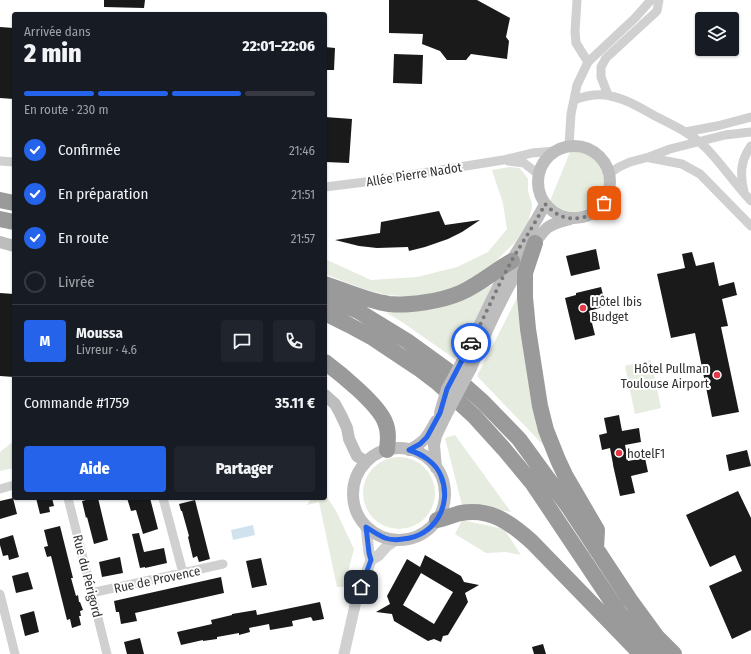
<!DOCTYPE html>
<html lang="fr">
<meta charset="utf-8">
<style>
body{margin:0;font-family:"Fira Sans Condensed",sans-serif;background:#20242c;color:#f1f3f6;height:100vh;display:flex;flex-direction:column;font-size:15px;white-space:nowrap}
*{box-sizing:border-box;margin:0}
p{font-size:13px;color:#9ea1a6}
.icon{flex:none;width:22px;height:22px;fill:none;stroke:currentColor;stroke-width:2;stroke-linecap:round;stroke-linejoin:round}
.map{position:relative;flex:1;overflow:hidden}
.details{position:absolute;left:12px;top:12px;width:315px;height:488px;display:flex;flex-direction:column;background:#171b24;border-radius:4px;box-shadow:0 1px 3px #0004}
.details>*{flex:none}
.tools{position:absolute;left:695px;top:12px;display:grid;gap:8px}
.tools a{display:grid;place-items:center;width:44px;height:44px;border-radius:4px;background:#171b24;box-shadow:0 1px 3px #0004;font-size:20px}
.pin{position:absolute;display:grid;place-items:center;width:34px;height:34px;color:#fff;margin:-17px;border-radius:8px;box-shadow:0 2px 6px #0006}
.courier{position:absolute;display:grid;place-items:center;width:40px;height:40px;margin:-20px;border:3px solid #2563eb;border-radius:50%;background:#fff;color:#222;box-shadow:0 1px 5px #0007}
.summary em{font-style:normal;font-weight:800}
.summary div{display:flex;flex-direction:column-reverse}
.summary{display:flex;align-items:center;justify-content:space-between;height:68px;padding:0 12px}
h1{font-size:26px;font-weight:800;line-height:30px}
.bar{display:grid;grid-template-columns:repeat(4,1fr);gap:6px 4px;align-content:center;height:48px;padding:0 12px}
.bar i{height:5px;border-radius:3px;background:#363941}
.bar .current{background:#2563eb}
.bar p{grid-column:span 4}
.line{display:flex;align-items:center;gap:10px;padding:0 12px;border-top:1px solid #363941}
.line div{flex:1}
.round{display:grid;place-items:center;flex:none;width:42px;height:42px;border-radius:4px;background:#20242c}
ol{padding:0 12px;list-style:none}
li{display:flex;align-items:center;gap:12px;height:44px}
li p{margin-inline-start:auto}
li .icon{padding:4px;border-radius:50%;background:#2563eb;color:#fff;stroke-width:4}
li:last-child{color:#9ea1a6}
li i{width:22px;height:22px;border:2px solid #363941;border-radius:50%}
.cta{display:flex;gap:8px;margin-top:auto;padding:8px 12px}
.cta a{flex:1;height:46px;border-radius:4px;background:#2563eb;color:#fff;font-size:16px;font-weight:800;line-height:46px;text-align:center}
.cta a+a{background:#20242c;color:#f1f3f6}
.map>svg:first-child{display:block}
</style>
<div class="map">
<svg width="751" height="654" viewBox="0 0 751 654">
<rect width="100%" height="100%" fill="#fff"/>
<path fill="#e6ecdf" d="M570,152C583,151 592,154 599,165C619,197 579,229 550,201Z
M510,167L519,168L523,172L528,179V191L532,204V208L529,218L531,219L515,242L483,274L445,291L423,295L403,296L386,295L361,288L325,274V259L371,280L417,277L457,267L488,252L507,229L503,203L492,170Z
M491,285H492L459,354L455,359L402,322L387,313L388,312L392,313L394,311L485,288Z
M520,292L545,447L477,376Z
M651,360L661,408L635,414L625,366Z
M455,435L511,512L482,507L463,509L445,438Z
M14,441V468L0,471V452Z
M363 493a36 36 0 1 1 72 0a36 36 0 1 1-72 0Z
M325,494L336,511L354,549L344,587H337L319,502L307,505L311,498H325Z
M462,520L504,529L521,555L506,552L486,553L455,534Z"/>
<path fill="#cfe2ee" d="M253,525L255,535L233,540L231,530Z"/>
<path fill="#1a1a1a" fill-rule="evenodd" d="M104,0H145L144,8L104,7Z
M389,0H477L510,18L506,37L509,41L507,59L471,54L466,60H447L440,51L422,44L423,34L389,33Z
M0,27L14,28V99L0,98Z
M325,47L335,48L334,70H325Z
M394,54L423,55L422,84L393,83Z
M325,117L352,119L349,163L325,162Z
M439,211L445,225L480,220L462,232L448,239L425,247L409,251L408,247L377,248L359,246L335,240L380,233L381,222Z
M596,249L600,269L571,276L566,256Z
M692,252L696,266L714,262L719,286L734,282L737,295L722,299L728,326L721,327L739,412L712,417L695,333L671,338L657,274L685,268L682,254Z
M601,287L606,306L589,311L595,335L575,340L565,298L576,295V293Z
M0,293L14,294V377L0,376Z
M619,415L622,431L639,428L641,442L625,445L628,461L645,458L648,472L631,476L635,493L620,496L613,465V464L610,448L602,450L599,435L607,433L604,418Z
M747,450L751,466L729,471L726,455Z
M738,491L751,518V630L732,639L709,586L742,571L735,555L710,567L686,515Z
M13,498L17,514L0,519V501Z
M36,498H52L54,506L49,507L50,512L40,514Z
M94,498H98L108,540L94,544L87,517L86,518L82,501Z
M127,498H150L158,529L143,534L136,510L131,511Z
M195,500L210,559L199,562L197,556L193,558L188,537L189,536L182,511H181L179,504Z
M60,526L73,578H71L76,596L78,595L79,602H80L83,610L80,611L81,616H79L81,625L72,628L70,619L67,620L51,556L47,557L44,547L48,546L44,530Z
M139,533L144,552L164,548L167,563L145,568V567L140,568L132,534Z
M13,535L19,557L9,560L8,555L3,556L0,545V539Z
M425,555L461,576L464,582L479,585L465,593L468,602L448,635L443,636L441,642L434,639L428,641L394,621L392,614L376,612L390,604L387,596L407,559L420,567ZM421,573L453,592L434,624L403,605Z
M120,557L123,573L102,577L99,562Z
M261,558L267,585L252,588L246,561Z
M28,572L33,589L16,593L12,576Z
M221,577L224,593L135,613L137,621L121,624L119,612H116L114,601Z
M320,602L324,619L313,621L311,617L292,621L293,626L270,630L269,624L249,628L250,632L239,635V633L217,637V639L203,641V640L181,645L177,632L212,624L211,620L232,615V614L256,610L257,615Z
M34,611L39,632L25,636L20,615Z
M140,638L144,654H127L124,642Z
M543,644L546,654H534L532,647Z"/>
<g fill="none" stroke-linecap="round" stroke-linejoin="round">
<path stroke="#d0d0d0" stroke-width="9" d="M577,0L575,32L576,43L588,62
M608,95L601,77V67L606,58L657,11L659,0
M574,100C585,96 598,93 610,96C627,99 642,109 657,117C675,126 694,135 708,150C723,166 736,185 751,201
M685,132L717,126L751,117
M569,146L571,114L577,85L588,62L635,18L651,0
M650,158L682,164L700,174L751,226
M0,161L14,162
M508,161L524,163L538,174
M610,173L619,167L630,162L649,157L670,149L725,135L751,132
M325,187L373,181L503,160L532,153L555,151
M744,192C740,175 740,161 751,146
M0,489L14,485
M68,498L107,654
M163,498L183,573
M91,593L223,564
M0,594L15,654"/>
<path stroke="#d0d0d0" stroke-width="11" d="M371,560L378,556L387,546L396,540
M344,654L356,601L371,560L369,553L366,527"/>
<path stroke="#bdbdbd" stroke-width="12" d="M538 182a36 36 0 1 1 72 0a36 36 0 1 1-72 0Z
M0,242L14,246
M462,362C478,328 494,293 512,260C523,241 535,224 545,204
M471,368C487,328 505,289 529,253C533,246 541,233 547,228C553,223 563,221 570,219
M325,395L335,404L341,415L347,428L349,439L357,456L366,462
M353 494a46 46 0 1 1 92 0a46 46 0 1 1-92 0Z
M409,450C426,441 427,437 436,421
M436,468L434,445L436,436L445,417"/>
<path stroke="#9a9a9a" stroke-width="16" d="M0,200L14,203
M0,219L14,222
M535,243L525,273V297L528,329L540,406L546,430L558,460L565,475L597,530L596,549
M325,284C346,291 367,301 389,304C409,306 442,301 460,293C479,285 494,271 512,261
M325,297L358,311L407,341L447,370L483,402L519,439L570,509L630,600L657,637L674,654
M325,313L349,325L373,338L418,368L439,384L474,416L504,449L533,484L620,614L654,654
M325,362C341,374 378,404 385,422C389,431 388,440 387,450
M437,520C445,518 453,515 461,513C491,508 511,523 532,542L638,651"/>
<path stroke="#bdbdbd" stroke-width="12" d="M440,413L447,389L462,362
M445,417L471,368"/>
</g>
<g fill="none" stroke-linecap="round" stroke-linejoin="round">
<path stroke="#7a7a7a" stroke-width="4" stroke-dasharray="0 7.2" d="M471,343C485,316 497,287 512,260C523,241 535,224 545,204C556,215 564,220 580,218C584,217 589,216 592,214C597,211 600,206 604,203"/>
<path stroke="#2563eb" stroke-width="5" d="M361,587L371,560L369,553L366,527C372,531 378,535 385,538C391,540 397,540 403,539C434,537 453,505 441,476C436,463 422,454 409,450L420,444L427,437L440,413L447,389L471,343"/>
</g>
<g fill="#e63946" stroke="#fff" stroke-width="1.5">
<circle cx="583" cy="308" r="4"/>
<circle cx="717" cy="375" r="4"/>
<circle cx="619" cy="453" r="4"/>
</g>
<g text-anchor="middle" stroke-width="4" stroke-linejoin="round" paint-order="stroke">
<g font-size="13" fill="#333" stroke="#fff">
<text transform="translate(414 174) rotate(-9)" y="5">Allée Pierre Nadot</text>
<text transform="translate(88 576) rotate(76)" y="5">Rue du Périgord</text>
<text transform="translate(157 579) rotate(-12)" y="5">Rue de Provence</text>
</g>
<g font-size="13" fill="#333" stroke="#fff" text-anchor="start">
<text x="591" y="306">Hôtel Ibis<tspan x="591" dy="15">Budget</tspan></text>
<text x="709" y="373" text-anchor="end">Hôtel Pullman<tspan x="709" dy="15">Toulouse Airport</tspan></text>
<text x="627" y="458">hotelF1</text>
</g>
</g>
</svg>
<div class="tools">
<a><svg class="icon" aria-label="layers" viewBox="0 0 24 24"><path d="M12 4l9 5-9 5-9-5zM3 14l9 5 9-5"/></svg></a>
</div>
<div class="pin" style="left:604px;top:203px;background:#ea580c"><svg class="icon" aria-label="bag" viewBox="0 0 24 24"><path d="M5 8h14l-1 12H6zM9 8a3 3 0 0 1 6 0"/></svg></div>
<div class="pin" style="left:361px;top:587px;background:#1f2937"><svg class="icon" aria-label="home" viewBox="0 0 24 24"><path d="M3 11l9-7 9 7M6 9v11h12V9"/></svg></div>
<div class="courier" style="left:471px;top:343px"><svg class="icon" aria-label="car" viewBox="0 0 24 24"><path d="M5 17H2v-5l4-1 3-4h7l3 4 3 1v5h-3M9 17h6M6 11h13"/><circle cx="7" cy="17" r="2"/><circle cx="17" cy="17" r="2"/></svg></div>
<section class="details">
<div class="summary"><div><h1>2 min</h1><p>Arrivée dans</p></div><em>22:01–22:06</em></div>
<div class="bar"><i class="current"></i><i class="current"></i><i class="current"></i><i></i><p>En route · 230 m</p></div>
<ol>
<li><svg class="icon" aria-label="check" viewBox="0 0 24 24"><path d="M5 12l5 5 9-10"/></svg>Confirmée<p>21:46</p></li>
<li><svg class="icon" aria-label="check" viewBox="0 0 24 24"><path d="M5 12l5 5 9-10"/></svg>En préparation<p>21:51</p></li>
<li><svg class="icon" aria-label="check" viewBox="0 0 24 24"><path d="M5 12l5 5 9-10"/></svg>En route<p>21:57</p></li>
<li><i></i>Livrée</li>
</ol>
<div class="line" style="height:72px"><b class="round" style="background:#2563eb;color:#fff">M</b><div><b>Moussa</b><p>Livreur · 4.6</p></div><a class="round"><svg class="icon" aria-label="chat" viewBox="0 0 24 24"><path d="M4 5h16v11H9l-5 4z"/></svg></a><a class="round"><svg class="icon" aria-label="phone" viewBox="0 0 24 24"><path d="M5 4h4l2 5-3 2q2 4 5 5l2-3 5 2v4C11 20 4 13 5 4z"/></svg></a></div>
<div class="line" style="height:52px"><div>Commande #1759</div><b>35.11 €</b></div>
<div class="cta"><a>Aide</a><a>Partager</a></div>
</section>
</div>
